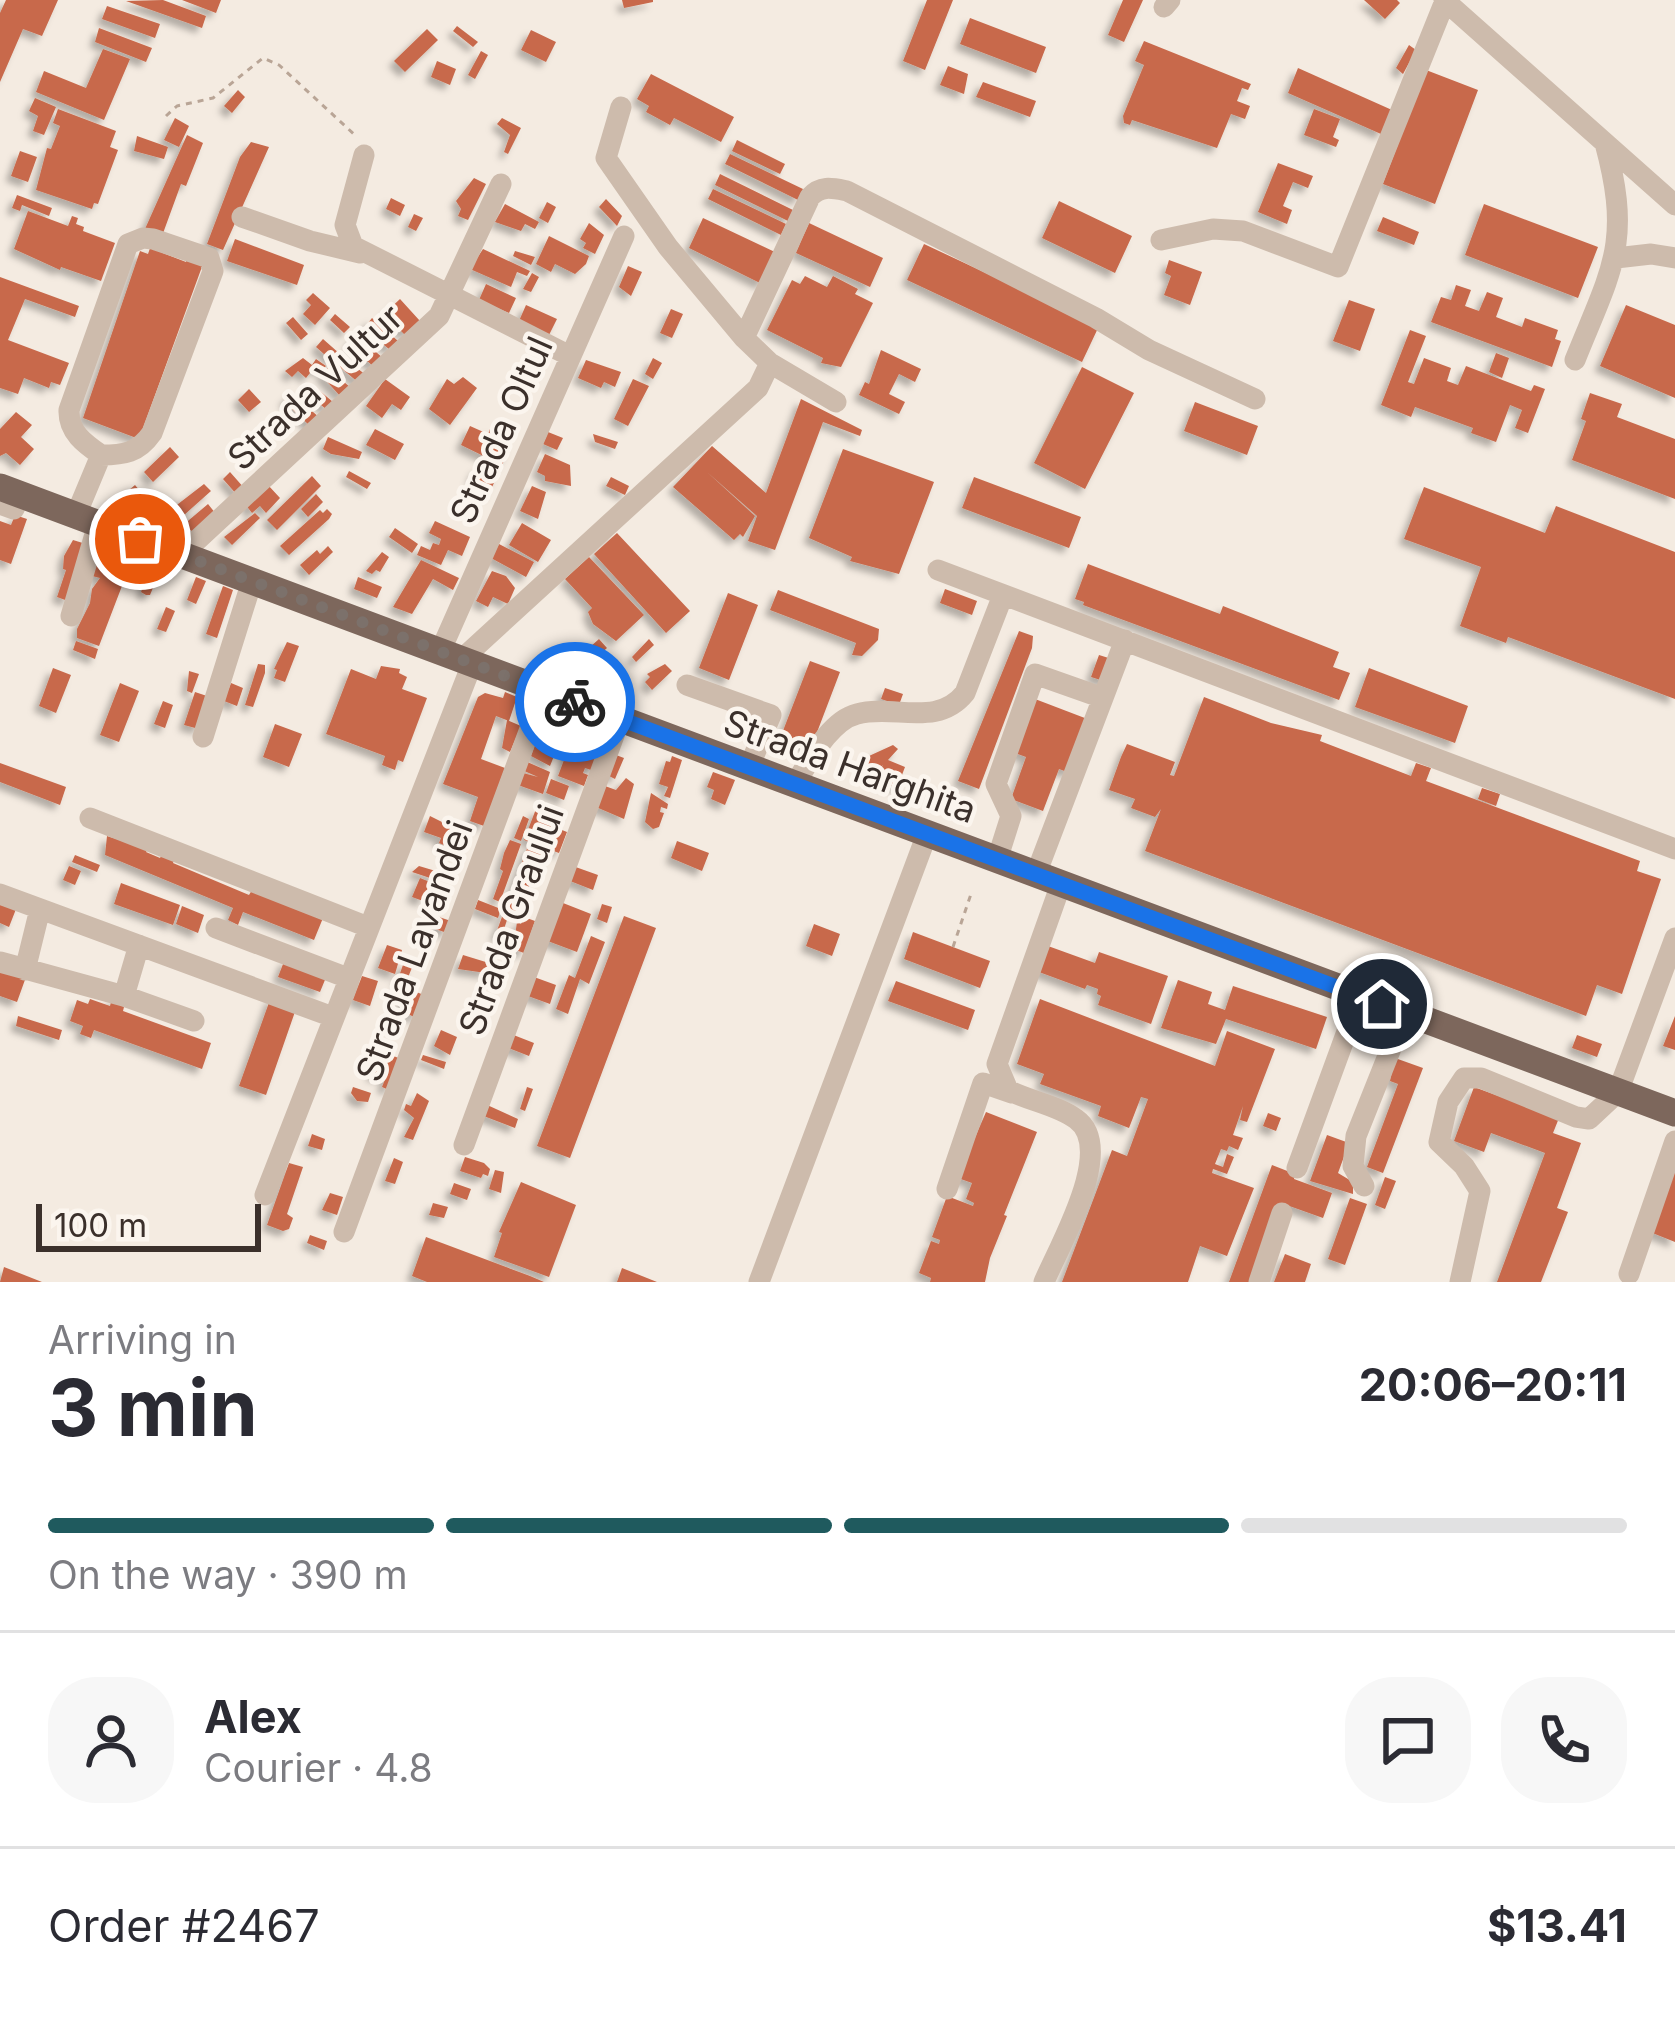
<!DOCTYPE html>
<meta charset="utf-8">
<style>
body{margin:0;font-family:Inter,sans-serif;background:#f7f7f7;color:#2b2b33;height:100vh;display:flex;flex-direction:column;font-size:45px;white-space:nowrap}
*{box-sizing:border-box;margin:0}
p{font-size:39px;color:#7c7c81}
.icon{flex:none;width:66px;height:66px;fill:none;stroke:currentColor;stroke-width:2;stroke-linecap:round;stroke-linejoin:round}
.map{position:relative;height:1282px;overflow:hidden}
.sheet{display:flex;flex-direction:column;background:#fff;flex:1}
.sheet>*{flex:none}
.scale{position:absolute;left:36px;bottom:30px;width:225px;box-sizing:border-box;padding-left:12px;border:6px solid #3b302b;border-top:0;font-size:33px;line-height:42px;white-space:nowrap;color:#3b302b;-webkit-text-stroke:9px #fbf5ee;paint-order:stroke}
.pin{position:absolute;display:grid;place-items:center;width:102px;height:102px;color:#fff;margin:-51px;border:6px solid #fff;border-radius:50%;box-shadow:0 3px 12px #0007}
.courier{position:absolute;display:grid;place-items:center;width:120px;height:120px;margin:-60px;border:9px solid #1a73e8;border-radius:50%;background:#fff;color:#222;box-shadow:0 3px 15px #0007}
.headline em{font-style:normal;font-weight:700}
.headline div{display:flex;flex-direction:column-reverse}
.headline{display:flex;align-items:center;justify-content:space-between;height:204px;padding:0 48px}
h1{font-size:78px;font-weight:700;line-height:90px}
.bar{display:grid;grid-template-columns:repeat(4,1fr);gap:18px 12px;align-content:center;height:144px;padding:0 48px}
.bar i{height:15px;border-radius:9px;background:#e1e1e2}
.bar .current{background:#1f5a5e}
.bar p{grid-column:span 4}
.line{display:flex;align-items:center;gap:30px;padding:0 48px;border-top:3px solid #e1e1e2}
.line div{flex:1}
.round{display:grid;place-items:center;flex:none;width:126px;height:126px;border-radius:48px;background:#f7f7f7}
.map>svg:first-child{display:block}
</style>
<div class="map">
<svg width="1675" height="1282" viewBox="0 0 1675 1282">
<defs>
<filter id="shadow"><feDropShadow dx="-5.5" dy="5.5" stdDeviation="3" flood-color="#0004"/></filter>
</defs>
<rect width="100%" height="100%" fill="#f4ebe1"/>
<path fill="#c8694b" filter="url(#shadow)" d="M6,0H58L42,36L23,29L0,82V13Z
M163,0L206,16L202,28L126,1Z
M182,0H221L216,13Z
M622,0H653V2L624,8Z
M927,0H953L925,70L903,61Z
M1123,0H1143L1124,42L1108,35Z
M1364,0H1397L1400,3L1385,19Z
M107,6L160,24L155,38L102,19Z
M970,18L1046,47L1036,73L960,44Z
M457,26L478,42L473,47L453,31Z
M99,28L152,48L146,62L95,42Z
M427,29L438,40L405,72L394,61Z
M531,30L556,42L546,62L521,50Z
M1144,41L1251,84L1248,90L1242,88L1237,101L1250,106L1245,119L1231,114L1217,148L1132,120L1130,125L1124,123L1123,116L1144,65L1135,61Z
M1409,45L1416,50L1403,74L1396,68Z
M103,49L130,59L104,120L36,92L44,71L86,88Z
M481,51L488,55L475,79L468,75Z
M437,61L456,69L450,85L431,77Z
M948,66L968,74L964,94L940,85Z
M1298,68L1392,110L1381,134L1288,93Z
M1426,70L1478,90L1435,204L1383,184Z
M651,74L734,117L721,142L674,118L670,125L646,112L649,106L637,99Z
M983,82L1036,101L1030,117L976,97Z
M238,90L245,97L232,113L224,106Z
M35,98L56,107L44,135L33,131L38,116L29,111Z
M58,109L116,131L110,147L118,150L98,204L94,203L92,209L36,190L47,148L51,149L60,126L53,123Z
M1314,109L1340,119L1333,137L1339,140L1336,147L1304,135Z
M175,118L189,126L179,147L164,140Z
M502,118L521,128L508,154L504,152L510,135L497,124Z
M187,135L203,143L186,186L181,184L162,236L145,229Z
M137,136L168,147L164,159L134,151Z
M737,140L785,164L780,174L732,151Z
M251,142L269,147L223,250L207,244L240,157Z
M20,151L37,157L28,182L11,176Z
M730,154L803,189L798,200L725,164Z
M1278,163L1313,176L1308,188L1293,182L1283,206L1292,210L1287,224L1258,212Z
M720,174L793,210L788,221L715,185Z
M474,178L486,184L468,220L458,216L461,209L456,201Z
M713,189L786,224L781,235L708,199Z
M17,195L52,208L49,216L22,205L20,211L12,208Z
M391,198L405,205L400,216L386,209Z
M606,199L622,216L617,226L599,207Z
M1059,201L1132,236L1115,273L1042,238Z
M547,202L556,207L548,223L539,218Z
M505,204L539,222L535,229L525,224L521,231L495,222Z
M1484,204L1598,247L1578,298L1465,255Z
M28,211L68,226L72,216L78,218L76,224L84,227L83,231L115,243L101,281L61,267L60,270L14,249Z
M414,214L423,218L416,231L408,227Z
M1383,217L1419,232L1414,245L1377,231Z
M703,218L777,253L762,284L689,248Z
M589,223L604,235L595,254L583,248L586,243L580,239Z
M809,223L883,258L870,287L796,253Z
M549,236L589,256L586,264L575,274L555,264L551,272L536,264Z
M235,239L304,265L297,285L227,261Z
M924,244L1099,326L1082,362L907,280Z
M150,248L186,262L187,258L203,264L139,439L83,418L140,251L148,254Z
M483,249L530,271L527,276L517,272L511,287L470,269Z
M515,251L535,257L531,265L513,256Z
M1169,260L1202,272L1190,305L1164,295L1171,276L1165,273Z
M628,266L642,272L631,296L619,287Z
M532,273L539,277L531,292L523,289Z
M805,276L827,287L833,276L858,289L855,294L873,303L841,367L821,363L823,358L767,330L792,280L800,284Z
M0,277L79,306L75,317L25,299L8,340L69,363L60,385L51,382L49,388L24,378L18,394L0,388Z
M486,284L516,298L509,313L479,300Z
M1456,285L1471,290L1465,306L1479,311L1487,292L1503,298L1496,317L1522,327L1525,318L1558,330L1555,339L1561,341L1552,367L1431,322L1441,297L1451,300Z
M313,293L330,308L315,325L303,314L311,305L306,300Z
M400,299L420,321L405,335L384,314Z
M1349,300L1375,309L1360,351L1333,341Z
M526,305L557,319L549,335L519,321Z
M1626,305L1675,325V398L1600,366Z
M671,309L683,314L672,338L660,333Z
M335,314L350,327L344,333L330,320Z
M293,317L308,334L301,340L286,323Z
M372,318L398,341L390,350L364,328Z
M1410,330L1426,336L1408,382L1414,384L1424,358L1451,368L1447,381L1458,385L1466,366L1531,391L1534,385L1545,389L1528,433L1515,428L1522,410L1510,405L1496,442L1471,433L1473,428L1415,407L1411,417L1381,405Z
M356,335L383,358L374,367L348,344Z
M323,339L340,354L333,362L316,347Z
M881,350L921,369L915,382L899,374L889,394L905,402L899,414L859,395L865,382L869,384Z
M1496,353L1509,358L1502,378L1489,372Z
M341,356L366,375L359,383L335,363Z
M303,358L312,365L316,359L326,366L320,372L314,368L306,378L298,371L292,377L285,371Z
M653,358L662,363L653,379L645,374Z
M586,360L621,372L615,387L604,382L601,388L578,378Z
M1082,367L1134,393L1085,489L1034,463Z
M327,368L350,387L341,397L321,375Z
M463,377L477,388L450,425L429,409L447,379L454,384Z
M385,379L410,397L401,410L392,404L382,418L366,406Z
M633,379L649,386L628,426L614,419Z
M314,386L333,402L327,410L308,394Z
M249,389L261,402L249,412L238,400Z
M291,393L320,418L312,428L284,401Z
M1590,393L1622,404L1617,417L1675,439V499L1572,460L1586,421L1581,419Z
M801,399L862,430L860,436L823,422L775,550L748,541L757,516L707,472L755,516L743,537L740,534L734,540L673,487L712,446L766,493Z
M1195,402L1258,426L1247,455L1184,431Z
M16,412L32,425L21,437L34,449L20,465L6,453L0,456V429Z
M470,426L488,434L490,429L496,432L494,436L511,446L502,465L461,445Z
M375,429L404,444L395,460L366,445Z
M548,432L563,438L557,450L543,444Z
M593,434L618,442L615,449L595,442Z
M328,437L362,452L359,459L331,454L323,449Z
M170,447L179,457L153,482L144,472Z
M843,449L934,482L899,574L850,561L852,557L809,538Z
M545,454L570,465L571,486L545,481V476L537,472Z
M477,467L497,476L489,494L474,491L476,481L471,479Z
M349,471L371,483L367,489L346,477Z
M230,472L245,489L238,496L223,479Z
M312,476L321,486L277,530L267,520Z
M611,477L629,486L625,495L606,486Z
M974,477L1081,517L1069,548L962,508Z
M204,484L211,491L174,524L160,518Z
M135,485L141,492L130,502L123,495Z
M268,485L280,498L266,513L260,506L252,513L245,504Z
M532,486L546,492L538,519L520,511Z
M1424,487L1545,533L1556,506L1675,552V699L1508,637L1506,643L1460,626L1481,567L1404,539Z
M316,494L323,502L308,517L301,509Z
M208,504L216,514L194,532L182,526Z
M327,509L332,514L329,519L289,555L280,546L320,510L323,513Z
M255,513L260,518L232,545L224,537Z
M15,515L27,519L11,564L0,560V521L11,525Z
M435,521L470,537L462,556L448,550L441,565L417,555L421,546L430,550L433,543L439,545L441,539L429,533Z
M522,523L551,540L538,562L509,545Z
M395,528L418,544L412,553L389,537Z
M617,533L690,611L666,633L594,554Z
M73,540L86,544L68,601L57,597L66,570L63,569L64,556Z
M499,544L534,562L526,577L491,558Z
M328,546L333,552L309,575L300,565L317,550L320,554Z
M382,552L389,557L380,572L376,570L372,574L366,571Z
M101,554L124,559L130,565L99,646L77,638V629L90,603L92,589L100,578L92,576Z
M589,557L644,615L616,641L593,624L588,612L592,608L565,579Z
M421,560L459,578L453,590L433,579L412,614L393,607Z
M1088,564L1220,614L1223,606L1339,652L1333,667L1350,673L1339,700L1083,605L1084,602L1075,599Z
M150,569L159,573L150,595H146L141,592Z
M492,571L506,576L515,588L508,604L493,597L488,607L476,601Z
M196,577L206,581L196,604L187,600Z
M358,577L382,587L377,598L354,589Z
M223,586L233,590L217,638L206,634Z
M945,589L977,601L972,615L940,603Z
M778,590L879,629L878,640L862,656L852,655L856,643L770,610Z
M728,593L758,605L729,680L699,668Z
M166,607L175,611L166,632L157,629Z
M1019,631L1033,636L1032,648L979,789L958,781Z
M599,639L607,648L580,672L572,663Z
M649,639L654,645L636,662L632,657Z
M76,641L98,649L95,659L73,650Z
M287,642L299,646L285,682L274,678L277,670L274,669Z
M1099,655L1115,660L1107,682L1091,677Z
M810,661L840,672L811,748L781,736Z
M618,663L626,672L609,687L601,678Z
M258,664L265,665V673L253,707L245,705Z
M665,664L672,671L652,690L645,682L650,677L647,674Z
M381,666L400,669L399,673L407,677L402,689L427,698L403,762L398,760L395,770L382,765L385,756L326,734L351,669L376,679Z
M53,668L71,675L56,713L39,706Z
M1369,668L1468,706L1455,743L1355,707Z
M189,671L199,674L192,693L187,691Z
M120,683L139,691L119,742L100,735Z
M231,683L243,688L237,706L224,701Z
M885,688L903,694L899,705L881,699Z
M195,692L210,697L199,729L184,725Z
M505,692L517,697L509,721L496,716L481,759L505,768L484,826L470,821L478,797L443,784L478,697L485,693L503,698Z
M1204,697L1271,723L1322,735L1320,741L1411,776L1416,763L1431,768L1426,781L1640,861L1637,871L1661,879L1622,994L1597,985L1586,1016L1145,851L1161,809L1155,817L1131,808L1135,799L1109,790L1121,757L1127,744L1175,762L1170,775L1174,776Z
M1035,699L1090,720L1070,773L1059,769L1043,811L1011,799L1026,757L1015,753Z
M163,701L173,705L165,728L154,724Z
M560,718L568,722L563,735L549,729Z
M507,720L521,726L510,752L502,748Z
M275,724L302,734L289,767L263,757Z
M576,728L599,736L593,751L601,754L594,771L585,768L583,773L588,775L584,786L558,776Z
M545,729L562,736L550,766L531,756L539,733Z
M893,745L898,749L888,760L905,767L897,788L875,779L883,765L870,776L864,770L867,766L863,762L869,756Z
M616,755L624,758L615,779L607,775Z
M672,756L682,760L670,798L664,796L668,787L659,784L666,761L670,762Z
M525,761L550,772L543,794L518,785L523,773L538,777L522,770Z
M0,763L66,787L60,805L0,782Z
M713,772L735,780L725,805L711,799L714,790L707,787Z
M626,778L634,784L624,819L596,807L605,786L616,790Z
M551,779L569,786L564,800L546,793Z
M1482,788L1500,794L1496,806L1478,799Z
M651,793L668,804L667,809L661,807L660,812L664,813L659,827L653,829L645,822Z
M536,809L555,816L552,826L567,832L559,853L524,840Z
M430,816L456,829L454,843L449,847L439,843L441,838L424,832Z
M523,816L529,819L521,841L514,838Z
M107,836L148,849L146,852L160,858L163,853L175,858L173,863L249,895L252,890L323,918L314,940L243,912L238,925L228,920L233,908L105,855Z
M510,840L521,844L500,902L493,899L503,871L500,869L504,853Z
M677,841L709,853L702,871L671,858Z
M528,846L542,851L519,914L510,911L501,938L495,936Z
M75,855L100,865L97,872L72,862Z
M570,865L598,875L593,890L565,879Z
M69,866L81,871L75,885L63,880Z
M419,866L439,872L436,880L412,872Z
M420,878L430,882L423,901L412,897Z
M121,883L180,905L173,925L114,904Z
M0,897L18,904L9,927L0,923Z
M478,900L501,909L498,918L475,909Z
M563,903L591,914L577,952L545,940Z
M602,904L612,907L607,923L597,919Z
M182,906L204,915L198,933L176,924Z
M430,914L451,921L447,933L424,925Z
M624,916L656,928L570,1158L537,1146Z
M524,917L535,921L524,953L513,949L517,922L521,924Z
M814,924L840,934L832,956L806,946Z
M913,932L990,961L980,988L904,959Z
M591,936L605,942L589,984L580,979L568,1014L556,1009L569,975L575,978Z
M387,945L402,950L395,974L378,968Z
M1048,946L1095,963L1099,952L1168,976L1151,1024L1098,1005L1101,996L1097,994L1098,989L1087,985L1085,989L1039,972Z
M463,955L489,963L486,973L458,969Z
M285,959L327,975L320,992L278,977Z
M404,962L413,965L405,985L397,982Z
M0,968L26,977L17,1002L0,996Z
M362,976L378,981L370,1006L353,1000Z
M534,977L556,985L550,1004L528,996Z
M1178,980L1212,992L1208,1004L1225,1010L1233,986L1327,1017L1316,1049L1226,1019L1216,1044L1161,1028Z
M896,981L975,1010L968,1030L888,1001Z
M411,990L424,995L416,1018L400,1010L404,995L409,997Z
M271,997L297,1006L266,1095L239,1086Z
M112,998L125,1003L123,1011L211,1043L202,1069L94,1030L91,1038L80,1034L83,1026L70,1021L77,1000L88,1004L90,999L110,1006Z
M1040,999L1215,1066L1227,1031L1275,1049L1247,1122L1240,1120L1243,1106L1233,1135L1243,1138L1238,1150L1229,1146L1227,1151L1221,1149L1215,1164L1223,1167L1227,1154L1234,1157L1227,1174L1213,1169L1212,1173L1254,1188L1227,1256L1200,1246L1188,1282H1062L1112,1150L1127,1156L1148,1099L1141,1097L1129,1128L1098,1116L1101,1106L1040,1084L1044,1074L1017,1064Z
M18,1016L62,1030L59,1040L16,1026Z
M1675,1016V1050L1663,1046Z
M441,1030L457,1037L450,1055L434,1046Z
M511,1034L534,1043L529,1056L506,1047Z
M1577,1035L1602,1044L1597,1057L1572,1048Z
M381,1051L401,1059L389,1090L382,1087L386,1077L371,1076Z
M423,1055L446,1062L444,1069L421,1060Z
M1395,1058L1423,1068L1383,1173L1367,1167L1398,1084L1390,1081Z
M353,1087L371,1093L368,1102L357,1101L351,1093Z
M527,1087L533,1089L525,1111L520,1109Z
M1474,1087L1559,1118L1553,1133L1581,1143L1557,1208L1568,1212L1541,1282H1497L1545,1153L1491,1133L1484,1152L1454,1141Z
M417,1093L429,1101L413,1140L404,1137L414,1118L404,1110L406,1104L411,1106Z
M485,1104L518,1119L515,1128L481,1115Z
M986,1112L1037,1132L1004,1215L1007,1216L990,1258L985,1282H930L931,1278L919,1273L931,1241L939,1244L940,1240L932,1237L947,1196L973,1206L974,1203L966,1199L972,1183L958,1178Z
M1268,1113L1281,1118L1276,1131L1263,1126Z
M312,1134L325,1139L322,1150L308,1146Z
M1327,1135L1349,1143L1338,1173L1353,1182V1194L1310,1181Z
M465,1157L484,1163L490,1169L488,1176L483,1174L481,1178L460,1171Z
M394,1158L403,1162L395,1184L385,1181Z
M289,1163L303,1167L287,1214L293,1218L289,1229L283,1231L267,1225Z
M1272,1165L1295,1174L1294,1179L1332,1193L1323,1218L1281,1203L1252,1282H1229Z
M1675,1165V1242L1650,1232Z
M495,1170L504,1172L501,1193L489,1189Z
M1385,1177L1396,1181L1385,1209L1375,1205Z
M521,1182L576,1205L549,1277L494,1257L502,1233L499,1232Z
M454,1183L471,1189L467,1200L450,1194Z
M330,1193L343,1197L337,1215L322,1210Z
M1350,1198L1367,1204L1345,1265L1328,1259Z
M433,1203L448,1207L444,1218L429,1215Z
M310,1235L327,1241L324,1250L307,1243Z
M426,1237L530,1276L544,1282H427L412,1276Z
M1285,1254L1311,1264L1305,1282H1274Z
M4,1267L42,1282H0Z
M622,1268L657,1282H617Z"/>
<g fill="none" stroke-linecap="round" stroke-linejoin="round">
<path stroke="#b9a596" stroke-width="3" stroke-dasharray="6 6" stroke-linecap="butt" d="M166,116L177,106L213,98L263,58L279,65L356,136
M953,947L971,894"/>
<path stroke="#cdbbac" stroke-width="21" d="M1444,0L1675,205
M1164,7L1170,0
M621,107L606,158L668,247L744,338L770,363L836,402
M364,155L345,225L353,246L570,356
M242,217L310,241L360,253
M1161,240L1213,229L1243,231L1338,267L1445,1
M1616,258L1651,254L1675,258
M744,338L810,197C821,185 832,188 847,191L1096,318L1149,350L1255,399
M1575,360C1612,268 1632,243 1605,143
M0,504L14,509L20,494
M76,515L101,455C85,444 68,432 69,410L128,244L143,238L153,239L209,258L213,271L152,433C138,453 124,455 101,455
M181,555L439,316L501,184
M938,570L1675,849
M71,616L98,524
M440,652L624,236
M462,659L758,388L770,363
M687,685L771,715L749,767
M203,737L252,581
M795,784C809,762 829,721 857,714C894,704 937,728 965,693L1003,595
M90,818L368,927
M997,860L1011,816L996,784L1035,674L1103,698
M1036,874L1125,640
M0,894L333,1017
M216,928L348,978
M0,962L124,996L194,1021
M25,970L40,909
M124,996L139,945
M464,1145L620,719
M1297,1168L1360,996
M1364,1186L1353,1166L1356,1136L1405,1013
M947,1189L983,1083L1012,1093
M265,1195L472,664
M344,1232L544,691
M1629,1274L1675,1141
M759,1282L927,834
M1044,1282C1059,1246 1117,1148 1076,1119C1057,1105 1029,1101 1008,1090L997,1064L1061,884
M1259,1282L1282,1213
M1460,1282L1480,1191L1464,1166L1439,1142L1448,1102L1464,1078H1481L1576,1117L1589,1119L1618,1092L1675,938"/>
<path stroke="#7d675c" stroke-width="27" d="M0,487L1675,1113"/>
</g>
<g fill="none" stroke-linecap="round" stroke-linejoin="round">
<path stroke="#7c716b" stroke-width="12" stroke-dasharray="0 21.6" d="M140,539L575,702"/>
<path stroke="#1a73e8" stroke-width="15" d="M575,702L1382,1004"/>
</g>
<g text-anchor="middle" stroke-width="9" stroke-linejoin="round" paint-order="stroke">
<g font-size="36" fill="#3b302b" stroke="#fbf5ee">
<text transform="translate(315 387) rotate(-43)" y="13">Strada Vultur</text>
<text transform="translate(501 430) rotate(-66)" y="13">Strada Oltul</text>
<text transform="translate(850 766) rotate(20)" y="13">Strada Harghita</text>
<text transform="translate(511 920) rotate(-70)" y="13">Strada Graului</text>
<text transform="translate(414 951) rotate(-70)" y="13">Strada Lavandei</text>
</g>
</g>
</svg>
<div class="scale">100 m</div>
<div class="pin" style="left:140px;top:539px;background:#ea580c"><svg class="icon" aria-label="bag" viewBox="0 0 24 24"><path d="M5 8h14l-1 12H6zM9 8a3 3 0 0 1 6 0"/></svg></div>
<div class="pin" style="left:1382px;top:1004px;background:#1f2937"><svg class="icon" aria-label="home" viewBox="0 0 24 24"><path d="M3 11l9-7 9 7M6 9v11h12V9"/></svg></div>
<div class="courier" style="left:575px;top:702px"><svg class="icon" aria-label="bike" viewBox="0 0 24 24"><circle cx="6" cy="16" r="4"/><circle cx="18" cy="16" r="4"/><path d="M6 16l4-8h5l3 8M10 8l3 8H6M13 5h3"/></svg></div>
</div>
<section class="sheet">
<div class="headline"><div><h1>3 min</h1><p>Arriving in</p></div><em>20:06–20:11</em></div>
<div class="bar"><i class="current"></i><i class="current"></i><i class="current"></i><i></i><p>On the way · 390 m</p></div>
<div class="line" style="height:216px"><a class="round"><svg class="icon" aria-label="person" viewBox="0 0 24 24"><circle cx="12" cy="8" r="4"/><path d="M4 21q1-7 8-7t8 7"/></svg></a><div><b>Alex</b><p>Courier · 4.8</p></div><a class="round"><svg class="icon" aria-label="chat" viewBox="0 0 24 24"><path d="M4 5h16v11H9l-5 4z"/></svg></a><a class="round"><svg class="icon" aria-label="phone" viewBox="0 0 24 24"><path d="M5 4h4l2 5-3 2q2 4 5 5l2-3 5 2v4C11 20 4 13 5 4z"/></svg></a></div>
<div class="line" style="height:156px"><div>Order #2467</div><b>$13.41</b></div>
</section>
